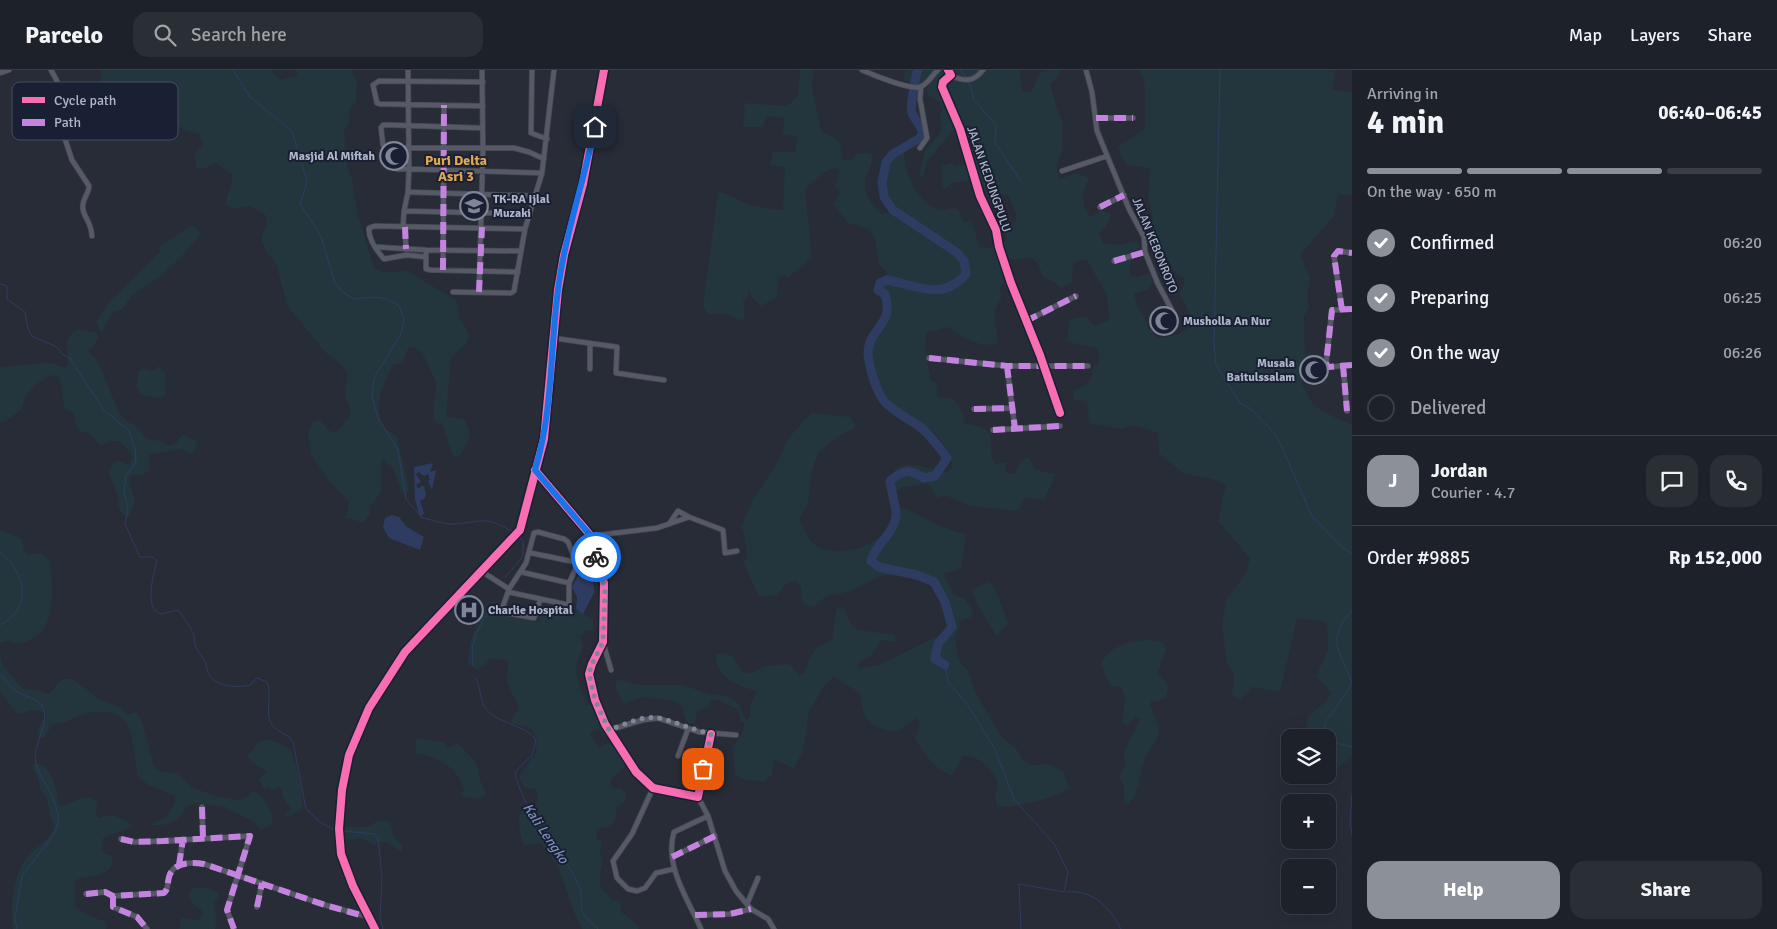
<!DOCTYPE html>
<meta charset="utf-8">
<style>
body{margin:0;font-family:Signika,sans-serif;background:#2a2e35;color:#f1f3f6;height:100vh;display:flex;flex-direction:column;font-size:19px;white-space:nowrap}
*{box-sizing:border-box;margin:0}
p{font-size:16px;color:#a0a3a8}
.icon{flex:none;width:28px;height:28px;fill:none;stroke:currentColor;stroke-width:2;stroke-linecap:round;stroke-linejoin:round}
.map{position:relative;flex:1;overflow:hidden}
.details{display:flex;flex-direction:column;background:#1d2129;width:425px}
.details>*{flex:none}
.buttons{position:absolute;left:1281px;top:659px;display:grid;gap:10px}
.buttons a{display:grid;place-items:center;width:55px;height:55px;border-radius:10px;background:#1d2129;box-shadow:0 5px 20px #0002,0 0 0 1px #3b3e46;font-size:25px}
.pin{position:absolute;display:grid;place-items:center;width:42px;height:42px;color:#fff;margin:-21px;border-radius:10px;box-shadow:0 2px 8px #0006}
.courier{position:absolute;display:grid;place-items:center;width:50px;height:50px;margin:-25px;border:4px solid #1a73e8;border-radius:50%;background:#fff;color:#222;box-shadow:0 1px 6px #0007}
.headline em{font-style:normal;font-weight:700}
.headline div{display:flex;flex-direction:column-reverse}
.headline{display:flex;align-items:center;justify-content:space-between;height:85px;padding:0 15px}
h1{font-size:32px;font-weight:700;line-height:38px}
.bar{display:grid;grid-template-columns:repeat(4,1fr);gap:8px 5px;align-content:center;height:60px;padding:0 15px}
.bar i{height:6px;border-radius:4px;background:#3b3e46}
.bar .current{background:#8c9099}
.bar p{grid-column:span 4}
.line{display:flex;align-items:center;gap:12px;padding:0 15px;border-top:1px solid #3b3e46}
.line div{flex:1}
.round{display:grid;place-items:center;flex:none;width:52px;height:52px;border-radius:15px;background:#2a2e35}
ol{padding:0 15px;list-style:none}
li{display:flex;align-items:center;gap:15px;height:55px}
li p{margin-inline-start:auto}
li .icon{padding:5px;border-radius:50%;background:#8c9099;color:#fff;stroke-width:4}
li:last-child{color:#a0a3a8}
li i{width:28px;height:28px;border:2px solid #3b3e46;border-radius:50%}
.cta{display:flex;gap:10px;margin-top:auto;padding:10px 15px}
.cta a{flex:1;height:58px;border-radius:15px;background:#8c9099;color:#fff;font-size:20px;font-weight:700;line-height:58px;text-align:center}
.cta a+a{background:#2a2e35;color:#f1f3f6}
header{display:flex;align-items:center;gap:30px;box-sizing:border-box;height:70px;padding:0 25px;background:#1d2129;border-bottom:1px solid #3b3e46}
header strong{font-size:24px}
nav{display:flex;gap:28px;margin-inline-start:auto;font-size:18px}
.search{width:350px;height:45px;background:#2a2e35;display:flex;align-items:center;gap:12px;box-sizing:border-box;padding:0 18px;border-radius:15px;color:#a0a3a8;font-size:19px}
main{display:flex;flex:1;min-height:0}
.map>svg:first-child{display:block}
</style>
<header>
<strong>Parcelo</strong>
<div class="search"><svg class="icon" aria-label="search" viewBox="0 0 24 24"><circle cx="10" cy="10" r="6"/><path d="M15 15l6 6"/></svg>Search here</div>
<nav><a>Map</a><a>Layers</a><a>Share</a></nav>
</header>
<main>
<div class="map">
<svg width="1352" height="859" viewBox="0 0 1352 859">
<rect width="100%" height="100%" fill="#272c37"/>
<path fill="#23363e" d="M101,0H272L280,10L298,6L296,0H352L357,13L356,32L349,37V53L344,61L346,93L352,109L357,142L374,198L383,202L407,201L456,230C459,235 458,242 460,249C462,254 466,258 468,263C472,274 455,281 451,288L446,346L464,349C473,365 470,372 458,387L453,386L442,353L437,354L433,346L436,312L422,282L414,277H410L407,280L403,293L393,295C384,312 371,338 385,358C388,362 394,363 397,367L409,419L406,423L401,421L394,399L383,389L381,390V422L370,437V444L363,453L352,449H346L349,432L331,413L311,385L308,363L312,352L320,350L328,360L336,363L350,346V337L345,326L348,304L339,292L326,283L287,235L276,193L266,182L262,171V166L267,154L265,144L249,136L233,139L225,135L233,105L216,93L204,99L196,98L195,83L204,74L199,64L186,61L171,51C170,39 179,30 165,24L161,27L157,25L156,21L145,14L137,17L100,20Z
M800,0H814C814,5 811,10 812,16C813,32 820,47 821,63C843,69 839,70 843,90H852L857,83L871,84C875,95 865,103 865,114C865,126 873,138 882,144L891,142L893,136C878,116 882,95 900,80L904,82C904,103 916,129 935,139C943,143 950,136 958,139L964,153L971,150L980,178H988L1007,170L1003,157L1015,152L1017,147L1008,124L990,128L987,126L960,52L927,92L923,107L919,105L925,81L941,62L940,45L942,40L939,31L927,25V18L936,4L921,14L903,11L906,0H1020L1022,21L1032,22C1040,1 1036,0 1061,0L1059,6L1050,14L1058,42L1063,51C1062,60 1062,69 1062,79C1061,90 1053,92 1060,109L1076,103L1090,108C1082,122 1080,132 1090,147L1102,140L1111,144L1106,157L1099,163L1103,173L1121,175L1137,171L1141,178L1130,182L1132,191L1129,200L1131,205L1136,207L1150,203L1153,212L1147,220L1134,224C1137,239 1145,246 1149,260H1152L1156,268C1169,267 1180,266 1190,257C1190,244 1189,237 1180,226L1185,209L1176,204L1149,155L1153,146L1148,126L1150,98L1126,95L1118,77L1145,59V15L1139,0H1335L1332,20L1352,22V126L1339,124L1333,147L1300,185L1310,209L1307,226L1309,238L1304,246L1305,294L1299,301C1307,339 1320,340 1352,355V686L1339,697L1328,698V668L1304,667L1308,647L1325,632L1332,623L1316,606L1328,580L1327,552L1297,548L1280,622L1253,617L1240,629L1232,626L1234,605L1227,594L1222,555L1227,528L1246,503L1250,488L1218,451C1222,438 1221,427 1227,415L1212,409L1183,403L1159,383L1158,363L1133,355L1122,359L1090,353L1087,331L1074,330V321L1090,312L1093,297L1099,293L1098,278L1067,272L1069,250L1087,246L1094,256L1109,250L1107,225L1086,189L1073,193L1072,213L1061,218L1055,212L1044,208L1037,192L1031,188L1009,190L1002,197L1005,210L1000,216L1001,230C988,242 999,258 997,274C978,278 963,267 948,257L926,263C924,281 927,292 931,311L936,313L938,327L954,329L963,342L964,353L981,357L990,363L992,389L996,394L1005,392L1006,403L1015,404L1021,391L1029,387L1035,400L1056,404L1044,430L1024,427L1019,441L971,436L945,425L937,428L928,413L903,417L896,421L890,420C890,380 922,399 948,402L953,397C948,378 938,360 918,354C915,353 910,354 907,352C882,341 871,311 868,285C865,267 881,255 884,239C885,229 877,223 877,214L888,203L879,195L874,165L866,158L848,153L833,134L840,122L835,116L840,102L836,97L823,103L805,119L812,187L788,208L785,205L779,207L777,227L761,236L753,229L749,221L747,228L743,230L745,244L743,251L725,244H708L703,237L718,122L724,123L752,136L783,140L785,97L770,95L773,82H795L797,67L783,64L784,48L766,46L763,57H743L745,40L743,33L787,36L798,26Z
M953,92V96L966,94L970,110L953,113L944,120L941,109L942,96Z
M192,155L196,157L200,165L181,187L162,205L132,225L122,240L112,242L103,261H100L97,251L111,230L160,182L159,177Z
M78,259L96,263L98,267L95,275L88,280L98,292L120,345C131,357 136,351 146,369L162,371L169,376L175,374L183,364L197,372L196,379L191,384L182,379L149,384L150,400L141,406L132,405L129,408L135,432L129,447C116,444 119,430 116,421C113,408 104,405 114,392L118,391L129,395L133,387L120,371H112L100,375L89,363L80,362L76,355L74,342L66,340L64,337L60,308L50,305L35,315L25,327L22,339L3,353L0,352V298C3,297 48,292 52,293C57,294 60,298 67,297C73,281 56,274 78,259Z
M159,296L165,304V325L161,328L141,325L137,317L138,301L144,299L152,301Z
M811,343L851,347L855,355L853,360L843,363L819,382L812,399L808,434L799,448C803,457 807,468 815,475C833,490 882,476 892,455C894,451 894,444 894,440L902,437C924,446 943,460 966,464L961,499L944,504L954,525L964,528L973,542L971,547L959,551L960,556L955,569L959,591L968,601L976,624L1001,666L1018,681L1022,689L1032,695L1047,694L1064,701L1069,719C1052,729 1017,737 997,737L995,726L998,711C990,697 981,686 963,686L952,705C934,700 925,683 915,669L920,654L917,648L896,662C870,658 862,649 860,623L834,607L824,616L809,642L803,681L794,698L774,690L772,705L764,712L743,709L735,704L733,676L740,668L745,652L740,651L739,640L716,629L710,631L708,637L697,642L695,653H689L685,648L682,636L673,631L642,627L623,634L615,617L617,609L638,615H683L709,624L728,626L739,634L746,651L750,647V636L757,621C740,617 715,608 716,585C734,579 734,593 743,602L753,603L764,596L786,594L791,595L799,605H803C812,584 810,578 832,570L836,539L844,538L851,554L858,560L897,565L893,572L881,570L871,586L860,591L858,595L861,598L879,595L946,562L948,555L943,534L929,513L917,507L883,505L848,522L826,526L814,537L803,534L801,516L795,510L784,515L777,525L759,527L743,492L748,487L742,456L751,433L776,395L788,369Z
M0,460L22,469L24,482L28,485L42,483L50,492C53,520 59,568 18,573C11,574 6,567 0,574Z
M988,512L994,517L1008,553L997,566C991,558 972,526 972,519Z
M493,531L500,533L496,544L538,552L542,542L572,547L575,545L576,539L593,550L594,560H587L580,566L583,578C570,604 579,610 586,635L593,634L608,664L604,666L598,659L590,664L599,678L608,673H612L627,693C623,702 612,704 610,712L613,719L621,718L626,724L625,732L617,737L614,752L608,757L596,759L597,770L602,772L600,782L603,792L600,804V816L612,830L620,831L621,842L636,853L639,859H582C566,830 565,796 540,773L524,776C521,768 515,747 523,740C526,738 531,737 535,736L538,730V722L535,719L525,718L519,707L536,682L537,669L531,658L510,653L519,638L507,612L508,590L491,589L478,600L468,594C468,568 478,550 493,531Z
M1145,570L1163,571L1166,579L1157,604C1166,612 1171,616 1165,628L1157,632L1152,630L1150,635C1153,643 1158,651 1159,660C1159,669 1153,674 1149,680C1138,697 1143,720 1128,734L1124,733V718L1119,706L1125,696C1126,691 1123,689 1124,684C1124,677 1137,659 1140,649L1135,646L1127,656L1122,652L1125,626L1121,617L1110,615L1101,594C1109,576 1127,572 1145,570Z
M0,585L3,596L23,619L36,620L48,624C58,618 56,607 72,609L101,630L119,637L127,645L137,642L141,649L154,697L160,702L177,703L191,717L219,727L238,730L247,727L253,721C264,723 274,744 272,754L261,760C248,744 238,747 224,736C212,737 201,731 189,735C185,737 184,741 182,744C175,755 161,756 150,755C164,749 175,742 175,726L149,715L141,710L137,704C136,694 132,662 128,655C116,635 86,641 67,651C62,654 57,652 52,655L44,668L38,667C35,661 42,650 46,647V642L33,640L17,644L0,621Z
M417,668L443,672L448,678L458,673L477,694L479,707L486,724L480,728L463,727L460,724L464,721C460,698 436,686 416,683L415,671Z
M266,669C274,672 286,674 291,681C295,689 306,733 301,739C297,744 289,746 283,747L291,739L284,729L281,717L272,720L269,717L265,720L259,710L267,702L253,693L247,686L258,673Z
M35,693C52,694 57,721 59,734L62,736C74,733 86,721 97,732L96,745L99,748L114,745L134,756L103,768L101,779L104,783L112,786C117,807 88,805 75,810V836L85,844L106,852V859H13C10,836 13,802 29,785C39,774 49,771 55,756L51,749L47,728L41,721L38,708L32,696Z
M379,750L390,752L393,765L403,777L401,782L388,772H377L374,775L362,768L337,771L338,757H367Z
M192,818H207L217,822L219,826L213,833L216,848L215,859H179L181,848L197,850L202,847V841C195,835 184,829 192,818Z"/>
<path fill="#2f3c61" d="M433,393L430,402L436,400L432,420L428,411L430,410L428,404L424,406L419,402L416,404L421,412L416,415L418,419L423,415L426,423L425,428L420,431L424,443L420,447L415,430L414,397Z
M392,445L399,447L407,457L424,467L420,480L389,468L383,457L385,448Z
M582,498L593,501L594,523L583,544L576,539L577,527L572,517Z"/>
<g fill="none" stroke-linecap="round" stroke-linejoin="round">
<path stroke="#2f3c61" stroke-width="1" d="M233,0L250,27L292,61L307,111L300,134L321,166L334,210L341,221L354,229L373,227L387,229L399,236L404,250L401,264L374,308L372,326L378,348L398,380L406,429L419,444
M960,0L967,8
M1220,0L1214,274L1216,295L1240,333L1251,339L1277,366L1312,446L1344,479L1352,483
M969,12L974,30L996,55L995,73L1021,111
M0,214L7,216V229L25,242L28,259L32,266L57,277L62,284L70,288L103,339L129,361L135,378L136,392L126,406L124,421L128,439L125,454L140,487H153L157,491C154,503 143,539 161,544L178,540C182,544 193,561 194,566C195,570 194,574 196,578C198,583 202,586 205,591C207,596 206,601 210,606C217,617 238,618 250,615L257,608L267,612C272,623 266,638 270,651C274,662 287,662 293,672L306,739L320,752L336,761
M421,447C431,450 446,455 456,454C486,451 486,446 515,463
M0,482C26,503 34,537 0,555
M505,508L523,486V471L518,465
M473,595C469,568 480,555 494,535
M945,595L948,612L967,634L995,679L1014,729L1055,775L1068,802L1064,822L1019,814L1021,859
M0,604C6,610 11,619 19,623C26,627 37,628 42,636C52,654 29,677 37,697C45,718 67,740 54,764L22,806L15,848L17,859
M476,608C480,617 480,628 484,635C494,655 525,653 536,670L532,685L515,702C524,748 563,776 580,819C583,827 579,838 584,845C587,850 594,855 598,859
M1327,668L1325,666V653L1352,614C1341,579 1324,573 1352,540
M1328,668L1332,672L1352,677
M1352,724L1350,753L1352,765
M343,761L374,764L378,767L382,807L380,848L383,859
M1066,822C1092,819 1110,837 1121,859"/>
<path stroke="#2f3c61" stroke-width="9" d="M918,0C915,6 910,38 912,43C915,50 921,55 923,64L920,68L893,84L886,92L882,112L884,127L893,140L956,182L964,191L966,204C942,232 916,215 887,210L880,213L878,220L885,224C895,256 868,257 868,284C869,297 876,321 884,331C894,342 907,348 919,356C930,364 939,377 947,388L935,406L924,408C909,399 904,399 890,411C891,420 897,441 896,446C894,464 876,473 871,491L879,497L917,505L934,512L945,532L952,557L938,574L935,589L945,595"/>
<defs>
<path id="street" d="M51,0L57,11L52,26L53,33L72,90L89,116C89,124 81,130 83,139C84,148 91,151 92,166
M532,0L531,63L547,69
M862,0C873,5 910,20 920,17C927,15 933,4 938,0
M948,0L951,5L943,12L942,17L960,59L980,126L996,160L999,177L1011,213L1040,285L1060,343
M1086,0L1092,22L1097,61L1129,139L1144,167L1145,182L1158,214L1174,244
M0,3L9,0
M951,6C964,11 973,13 983,0
M483,12L379,11L373,15L377,33L380,34L483,36
M1096,48H1133
M482,58L391,55H383L381,58L383,75L386,78H514L529,82L544,89
M920,78L927,68L920,29L921,17
M397,99H409L408,0
M1062,101L1107,86
M408,122L409,99L542,103
M1100,137L1124,125
M404,141L408,122L536,126
M403,157L404,141L530,144
M405,157L406,179
M377,177L426,180L521,181
M426,180V187L406,185L384,189C377,181 368,169 369,158L375,156L525,159
M426,187V199L431,200L518,202
M1114,191L1145,182
M443,200L444,35
M453,222L511,223L514,221L525,159L542,103L554,0
M479,222L483,80L482,0
M1352,239L1332,240L1326,294L1328,297L1352,295
M1342,240L1334,186L1338,181L1352,183
M1026,251L1076,226
M553,268L617,277L616,303L664,310
M929,288L1007,296H1088
M1343,295L1347,341
M1007,296L1015,359
M590,299V274
M974,339L1011,338
M993,360L1060,356
M535,400L591,466L604,513L603,572L592,594L589,604L595,630L605,654L636,702L653,718L698,727L711,664
M669,454L678,441L689,447
M591,466L657,458L689,447L723,460L725,483L737,481
M531,483L575,492
M481,501L509,519
M521,502L569,513
M508,522L569,535V513L576,498L572,482L568,472L564,469L538,462L534,463L526,493L509,519L501,542L534,548L540,530
M603,572L611,600
M609,660L643,650L658,648L699,662L736,665
M678,686L688,659
M653,718L632,764L613,791L617,808L628,819L637,821L645,818L656,803L674,799
M698,727L708,746L674,762C664,796 688,829 701,859
M202,737L203,768
M708,746L725,801L736,821L751,839L768,849L774,859
M121,769L134,772L163,771L250,766L227,840L234,859
M672,787L715,766
M179,795L183,769
M86,824L105,822L113,826L164,823C169,818 167,814 169,807C173,792 191,792 204,794L325,835L369,847
M113,826V837L137,847L147,859
M747,834L758,808
M257,837L262,813
M695,845L730,844L751,839"/>
<path id="secondary" d="M375,859L353,816L341,784L339,759L342,720L349,685L369,638L405,582L520,460L544,369L558,220L564,185L583,114L604,0"/>
</defs>
<use href="#street" stroke="#434750" stroke-width="6"/>
<use href="#secondary" stroke="#434750" stroke-width="8"/>
<use href="#street" stroke="#575a66" stroke-width="4.5"/>
<use href="#secondary" stroke="#565964" stroke-width="6"/>
<path stroke="#c483df" stroke-width="6" stroke-dasharray="12 6" stroke-linecap="butt" d="M1096,48H1133
M1100,137L1124,125
M405,157L406,179
M1114,191L1145,182
M443,200L444,35
M479,222L482,157
M1352,239L1332,240L1326,294L1328,297L1352,295
M1342,240L1334,186L1338,181L1352,183
M1026,251L1076,226
M929,288L1007,296H1088
M1343,295L1347,341
M1007,296L1015,359
M974,339L1011,338
M993,360L1060,356
M202,737L203,768
M121,769L134,772L163,771L250,766L227,840L234,859
M672,787L715,766
M179,795L183,769
M86,824L105,822L113,826L164,823C169,818 167,814 169,807C173,792 191,792 204,794L325,835L371,848
M113,826V837L137,847L147,859
M257,837L262,813
M695,845L730,844L751,839"/>
<defs>
<path id="cycleway" d="M948,0L951,5L943,12L942,17L960,59L980,126L996,160L999,177L1011,213L1040,285L1060,343
M535,400L591,466L604,513L603,572L592,594L589,604L595,630L605,654L636,702L653,718L698,727L711,664
M375,859L353,816L341,784L339,759L342,720L349,685L369,638L405,582L520,460L544,369L558,220L564,185L583,114L604,0"/>
</defs>
<use href="#cycleway" stroke="#1a2033" stroke-width="11"/>
<use href="#cycleway" stroke="#f96db3" stroke-width="8"/>
</g>
<g fill="none" stroke-linecap="round" stroke-linejoin="round">
<path stroke="#808697" stroke-width="5" stroke-dasharray="0 9" d="M596,487L605,519L603,572L592,594L589,604L595,630L609,660C623,655 643,645 658,648C675,651 693,660 711,664L703,699"/>
<path stroke="#1a73e8" stroke-width="6" d="M595,57C584,111 565,165 558,220C550,280 553,342 535,400L591,466L596,487"/>
</g>
<defs>
<symbol id="mosque-ring" viewBox="-11 -11 22 22"><circle r="9.5" fill="#1a2033" stroke="#808697" stroke-width="1.5"/><path d="M3.5-4.9A6 6 0 1 0 3.5 4.9A5 5 0 1 1 3.5-4.9Z" fill="#808697"/></symbol>
<symbol id="school-ring" viewBox="-11 -11 22 22"><circle r="9.5" fill="#1a2033" stroke="#808697" stroke-width="1.5"/><path d="M0-5L7-2L0 1L-7-2ZM-4 1L0 2.5L4 1V4Q0 6-4 4Z" fill="#808697"/></symbol>
<symbol id="hospital-ring" viewBox="-11 -11 22 22"><circle r="9.5" fill="#1a2033" stroke="#808697" stroke-width="1.5"/><path d="M-5-5h3v3.5h4V-5h3V5h-3V1.5h-4V5h-3Z" fill="#808697"/></symbol>
</defs>
<g fill-rule="evenodd">
<use href="#mosque-ring" x="378" y="70" width="32" height="32"/>
<use href="#school-ring" x="458" y="120" width="32" height="32"/>
<use href="#mosque-ring" x="1148" y="235" width="32" height="32"/>
<use href="#mosque-ring" x="1298" y="284" width="32" height="32"/>
<use href="#hospital-ring" x="453" y="524" width="32" height="32"/>
</g>
<g text-anchor="middle" stroke-width="4" stroke-linejoin="round" paint-order="stroke">
<g font-size="12" font-weight="bold" fill="#b0b6ca" stroke="#1a2033" text-anchor="start">
<text x="375" y="90" text-anchor="end">Masjid Al Miftah</text>
<text x="493" y="133">TK-RA Ijlal<tspan x="493" dy="14">Muzaki</tspan></text>
<text x="1183" y="255">Musholla An Nur</text>
<text x="1295" y="297" text-anchor="end">Musala<tspan x="1295" dy="14">Baitulssalam</tspan></text>
<text x="488" y="544">Charlie Hospital</text>
</g>
<g font-size="12" fill="#b0b6ca" stroke="#1a2033">
<text transform="translate(989 109) rotate(71)" y="4">JALAN KEDUNGPULU</text>
<text transform="translate(1155 175) rotate(68)" y="4">JALAN KEBONROTO</text>
</g>
<g font-size="14" font-weight="bold" fill="#e0a754" stroke="#1a2033">
<text x="456" y="95">Puri Delta<tspan x="456" dy="16">Asri 3</tspan></text>
</g>
<g font-size="14" font-style="italic" fill="#7c8cb8" stroke="#1a2033">
<text transform="translate(546 763) rotate(56)" y="5">Kali Lengko</text>
</g>
</g>
<rect x="12" y="12" width="166" height="58" rx="8" fill="#1a2033" stroke="#474d60" stroke-width="1"/>
<rect x="22" y="27" width="23" height="6" fill="#f96db3"/>
<rect x="22" y="49" width="23" height="7" fill="#c483df"/>
<g font-size="14" fill="#b0b6ca">
<text x="54" y="35">Cycle path</text>
<text x="54" y="57">Path</text>
</g>
</svg>
<div class="buttons">
<a><svg class="icon" aria-label="layers" viewBox="0 0 24 24"><path d="M12 4l9 5-9 5-9-5zM3 14l9 5 9-5"/></svg></a>
<a>+</a>
<a>−</a>
</div>
<div class="pin" style="left:703px;top:699px;background:#ea580c"><svg class="icon" aria-label="bag" viewBox="0 0 24 24"><path d="M5 8h14l-1 12H6zM9 8a3 3 0 0 1 6 0"/></svg></div>
<div class="pin" style="left:595px;top:57px;background:#1f2937"><svg class="icon" aria-label="home" viewBox="0 0 24 24"><path d="M3 11l9-7 9 7M6 9v11h12V9"/></svg></div>
<div class="courier" style="left:596px;top:487px"><svg class="icon" aria-label="bike" viewBox="0 0 24 24"><circle cx="6" cy="16" r="4"/><circle cx="18" cy="16" r="4"/><path d="M6 16l4-8h5l3 8M10 8l3 8H6M13 5h3"/></svg></div>
</div>
<section class="details">
<div class="headline"><div><h1>4 min</h1><p>Arriving in</p></div><em>06:40–06:45</em></div>
<div class="bar"><i class="current"></i><i class="current"></i><i class="current"></i><i></i><p>On the way · 650 m</p></div>
<ol>
<li><svg class="icon" aria-label="check" viewBox="0 0 24 24"><path d="M5 12l5 5 9-10"/></svg>Confirmed<p>06:20</p></li>
<li><svg class="icon" aria-label="check" viewBox="0 0 24 24"><path d="M5 12l5 5 9-10"/></svg>Preparing<p>06:25</p></li>
<li><svg class="icon" aria-label="check" viewBox="0 0 24 24"><path d="M5 12l5 5 9-10"/></svg>On the way<p>06:26</p></li>
<li><i></i>Delivered</li>
</ol>
<div class="line" style="height:90px"><b class="round" style="background:#8c9099;color:#fff">J</b><div><b>Jordan</b><p>Courier · 4.7</p></div><a class="round"><svg class="icon" aria-label="chat" viewBox="0 0 24 24"><path d="M4 5h16v11H9l-5 4z"/></svg></a><a class="round"><svg class="icon" aria-label="phone" viewBox="0 0 24 24"><path d="M5 4h4l2 5-3 2q2 4 5 5l2-3 5 2v4C11 20 4 13 5 4z"/></svg></a></div>
<div class="line" style="height:65px"><div>Order #9885</div><b>Rp 152,000</b></div>
<div class="cta"><a>Help</a><a>Share</a></div>
</section>
</main>
